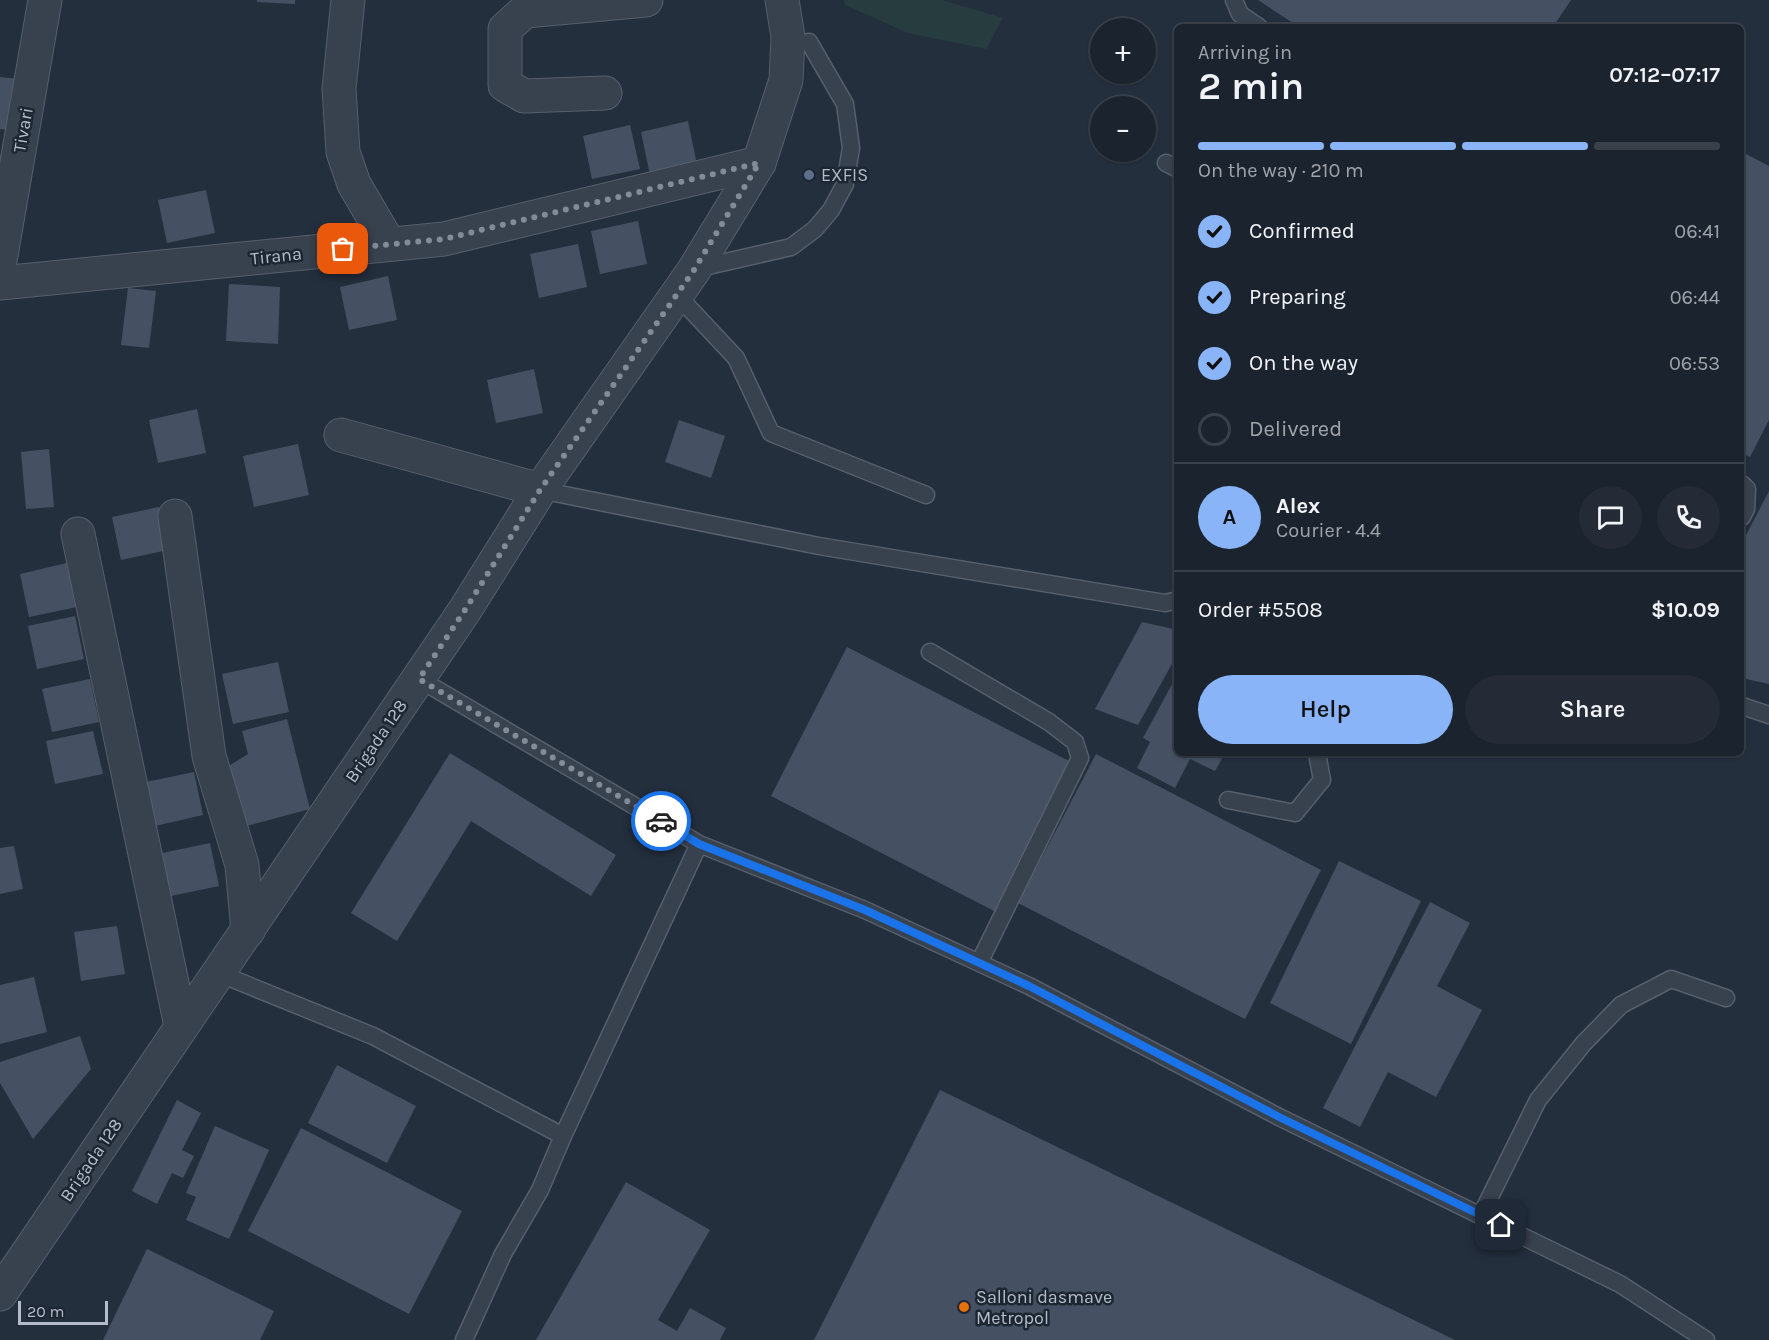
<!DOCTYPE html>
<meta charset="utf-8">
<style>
body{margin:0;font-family:Karla,sans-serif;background:#242b36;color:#f1f3f6;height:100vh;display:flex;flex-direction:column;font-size:22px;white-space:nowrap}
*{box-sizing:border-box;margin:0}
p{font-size:20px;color:#a0a4aa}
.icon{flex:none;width:33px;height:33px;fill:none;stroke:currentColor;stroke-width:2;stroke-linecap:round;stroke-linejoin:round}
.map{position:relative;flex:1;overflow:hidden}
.side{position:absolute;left:1174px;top:24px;width:570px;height:732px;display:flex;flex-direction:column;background:#1b232e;border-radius:9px;box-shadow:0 2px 4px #0004,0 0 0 2px #39404a}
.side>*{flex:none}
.buttons{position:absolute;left:1090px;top:18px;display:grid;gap:12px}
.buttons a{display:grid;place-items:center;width:66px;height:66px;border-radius:50%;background:#1b232e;box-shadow:0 2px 4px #0004,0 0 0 2px #39404a;font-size:30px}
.scale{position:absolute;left:18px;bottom:15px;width:90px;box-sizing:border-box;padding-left:6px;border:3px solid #b4bcc9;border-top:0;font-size:16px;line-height:21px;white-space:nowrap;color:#b4bcc9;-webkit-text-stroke:4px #1d2633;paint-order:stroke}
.pin{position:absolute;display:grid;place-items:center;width:51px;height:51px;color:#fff;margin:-26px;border-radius:12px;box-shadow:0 3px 9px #0006}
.courier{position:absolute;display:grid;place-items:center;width:60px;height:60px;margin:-30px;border:4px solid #1a73e8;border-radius:50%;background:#fff;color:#222;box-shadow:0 2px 8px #0007}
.head em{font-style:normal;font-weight:600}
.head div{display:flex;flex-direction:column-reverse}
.head{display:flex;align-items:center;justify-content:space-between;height:102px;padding:0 24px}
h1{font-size:39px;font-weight:600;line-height:45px}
.bar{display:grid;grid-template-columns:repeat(4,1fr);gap:9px 6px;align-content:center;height:72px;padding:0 24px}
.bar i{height:8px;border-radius:4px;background:#39404a}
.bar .on{background:#8ab4f8}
.bar p{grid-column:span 4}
.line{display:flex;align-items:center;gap:15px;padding:0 24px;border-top:2px solid #39404a}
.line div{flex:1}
.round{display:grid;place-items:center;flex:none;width:63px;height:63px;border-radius:32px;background:#242b36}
ol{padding:0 24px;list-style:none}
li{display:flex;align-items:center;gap:18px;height:66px}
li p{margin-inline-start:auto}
li .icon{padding:6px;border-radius:50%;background:#8ab4f8;color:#111;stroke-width:4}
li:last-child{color:#a0a4aa}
li i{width:33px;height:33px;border:3px solid #39404a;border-radius:50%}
.button{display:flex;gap:12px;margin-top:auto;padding:12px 24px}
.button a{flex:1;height:69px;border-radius:36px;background:#8ab4f8;color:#111;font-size:24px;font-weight:600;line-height:69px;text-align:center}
.button a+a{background:#242b36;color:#f1f3f6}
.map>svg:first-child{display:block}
</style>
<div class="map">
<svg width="1769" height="1340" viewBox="0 0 1769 1340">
<rect width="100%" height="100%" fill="#242f3e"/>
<path fill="#263c3f" d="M844,0H942L1003,18L986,49L908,33L845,5Z"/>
<path fill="#455162" d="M257,0H295V4L257,2Z
M1258,0H1571L1553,27H1299Z
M0,77L18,79L10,130L0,129Z
M688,121L697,165L650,175L641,132Z
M630,125L640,169L592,179L583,136Z
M1746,154L1769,166V420L1750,457L1742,453V163Z
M206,190L215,233L167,243L158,200Z
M638,221L647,264L600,274L591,231Z
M578,244L587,287L539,298L530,254Z
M388,276L397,320L349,330L340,287Z
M229,284L280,287L278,344L226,341Z
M128,288L156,291L149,348L121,345Z
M534,369L543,413L496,423L487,380Z
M197,409L206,453L158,463L149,420Z
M679,420L725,436L711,478L665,462Z
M298,444L309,495L254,507L243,456Z
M49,449L54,507L26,509L21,452Z
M1769,491V684L1742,678V543Z
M159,507L168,550L121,560L112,517Z
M67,563L77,607L29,617L20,574Z
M75,616L84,659L37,669L28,626Z
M1142,622L1178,630V653L1138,725L1095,709Z
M847,647L1073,763L996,912L771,796Z
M278,662L289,712L233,724L222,674Z
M1178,673V753H1225L1215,771L1190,759L1175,788L1137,768L1150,742L1143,738Z
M90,679L99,722L52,732L42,689Z
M287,719L310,809L243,827L227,767L248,754L242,731Z
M93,731L103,774L55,784L46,741Z
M450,753L616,855L591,896L471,821L397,941L351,913Z
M1096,754L1321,870L1245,1019L1018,903Z
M194,772L203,815L155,826L146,782Z
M210,843L219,886L171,896L162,853Z
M14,846L23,889L0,894V848Z
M1339,861L1421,901L1351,1044L1270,1003Z
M1430,902L1470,923L1437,986L1482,1010L1436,1097L1388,1072L1360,1127L1323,1108Z
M117,926L125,974L81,981L74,932Z
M34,977L47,1032L0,1044V985Z
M80,1036L91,1069L33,1139L0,1083V1062Z
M337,1065L416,1106L387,1163L308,1123Z
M940,1090L1455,1340H814Z
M177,1100L201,1113L182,1150L194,1156L183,1178L172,1173L157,1204L132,1191Z
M215,1126L269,1150L229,1239L186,1220L196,1197L186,1193Z
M301,1128L462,1211L409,1314L248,1231Z
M626,1182L710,1230L658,1320L677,1331L690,1308L726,1328L720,1340H536Z
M147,1249L274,1311L260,1340H103Z"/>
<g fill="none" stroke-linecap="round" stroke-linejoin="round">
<defs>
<path id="service" d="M1234,0L1240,14L1259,27
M1166,163L1178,169
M695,269L791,247L815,229L831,210L845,184L851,148L845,104L809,42
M677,295L736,358L771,433L926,495
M1742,484L1747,489L1746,509L1742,517
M540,490L819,546L1165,603L1178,600
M930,652L1049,722L1075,742L1080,758L979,963
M1742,706L1769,715
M1228,800L1295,813L1322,780L1317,753
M699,844L865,910L1029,986L1279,1117L1620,1284L1706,1340
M218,973L373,1036L563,1136L699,844L419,679
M1481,1215L1538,1100L1583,1044L1621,1005L1671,979L1726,998
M464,1340L503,1254L540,1190L563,1136"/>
<path id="minor" d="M348,0L339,89L343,152L354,184L389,244
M605,93L524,96L505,85V29L525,11L646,0
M0,261L45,0
M0,283L444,239L759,163
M341,435L540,490
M175,516L209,756L242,865L248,931
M78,534L181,1026"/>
<path id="tertiary" d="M0,1294L465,610L540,490L694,270L759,163L786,80L788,37L782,0"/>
</defs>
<use href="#service" stroke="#565f6c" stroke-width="19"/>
<use href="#minor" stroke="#565f6c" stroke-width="35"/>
<use href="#tertiary" stroke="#565f6c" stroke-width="35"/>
<use href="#service" stroke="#38414e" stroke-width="16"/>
<use href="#minor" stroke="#38414e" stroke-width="33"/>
<use href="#tertiary" stroke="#38414e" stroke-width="33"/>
</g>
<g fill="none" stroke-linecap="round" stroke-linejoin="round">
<path stroke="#828b98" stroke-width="6" stroke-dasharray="0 10.8" d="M343,249L444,239L759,163L694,270L540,490L465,610L419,679L661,821"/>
<path stroke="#1a73e8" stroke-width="8" d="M661,821L699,844L865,910L1029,986L1279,1117L1501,1225"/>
</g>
<circle fill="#5c6f8a" stroke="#1d2633" stroke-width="2" cx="809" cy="175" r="6"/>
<circle fill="#e8710a" stroke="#1d2633" stroke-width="2" cx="964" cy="1307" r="6"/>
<g text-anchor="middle" stroke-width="5" stroke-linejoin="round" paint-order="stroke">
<g font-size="18" fill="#b4bcc9" stroke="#1d2633">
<text transform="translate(23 130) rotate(-80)" y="6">Tivari</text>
<text transform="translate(276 256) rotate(-6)" y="6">Tirana</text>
<text transform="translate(376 741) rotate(-56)" y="6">Brigada 128</text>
<text transform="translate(91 1160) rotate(-56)" y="6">Brigada 128</text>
</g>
<g font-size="18" fill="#b4bcc9" stroke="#1d2633" text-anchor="start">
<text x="821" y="181">EXFIS</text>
<text x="976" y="1303">Salloni dasmave<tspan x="976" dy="21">Metropol</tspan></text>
</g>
</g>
</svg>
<div class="buttons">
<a>+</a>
<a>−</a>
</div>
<div class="scale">20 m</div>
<div class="pin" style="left:343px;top:249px;background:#ea580c"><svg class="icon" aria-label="bag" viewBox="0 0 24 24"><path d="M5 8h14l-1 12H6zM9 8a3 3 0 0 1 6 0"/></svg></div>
<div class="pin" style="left:1501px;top:1225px;background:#1f2937"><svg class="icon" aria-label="home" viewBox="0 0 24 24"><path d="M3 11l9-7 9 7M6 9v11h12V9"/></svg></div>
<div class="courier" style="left:661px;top:821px"><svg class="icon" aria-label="car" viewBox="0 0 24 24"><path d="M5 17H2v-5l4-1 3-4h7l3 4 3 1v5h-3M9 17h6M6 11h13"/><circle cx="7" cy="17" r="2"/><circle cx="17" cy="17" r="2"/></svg></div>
<section class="side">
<div class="head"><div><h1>2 min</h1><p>Arriving in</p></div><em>07:12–07:17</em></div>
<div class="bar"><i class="on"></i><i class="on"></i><i class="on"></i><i></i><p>On the way · 210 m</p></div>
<ol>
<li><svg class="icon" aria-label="check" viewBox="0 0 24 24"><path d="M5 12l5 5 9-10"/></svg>Confirmed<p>06:41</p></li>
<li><svg class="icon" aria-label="check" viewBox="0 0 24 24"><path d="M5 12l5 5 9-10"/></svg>Preparing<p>06:44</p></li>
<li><svg class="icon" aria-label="check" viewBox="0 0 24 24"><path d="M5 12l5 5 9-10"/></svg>On the way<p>06:53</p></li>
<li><i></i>Delivered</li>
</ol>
<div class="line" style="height:108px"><b class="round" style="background:#8ab4f8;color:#111">A</b><div><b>Alex</b><p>Courier · 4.4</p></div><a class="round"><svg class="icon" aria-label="chat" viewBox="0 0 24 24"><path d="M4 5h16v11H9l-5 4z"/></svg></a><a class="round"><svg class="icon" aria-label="phone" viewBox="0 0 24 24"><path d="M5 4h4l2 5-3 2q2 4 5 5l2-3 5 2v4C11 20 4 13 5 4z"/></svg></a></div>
<div class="line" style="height:78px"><div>Order #5508</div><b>$10.09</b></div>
<div class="button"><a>Help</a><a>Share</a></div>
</section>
</div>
